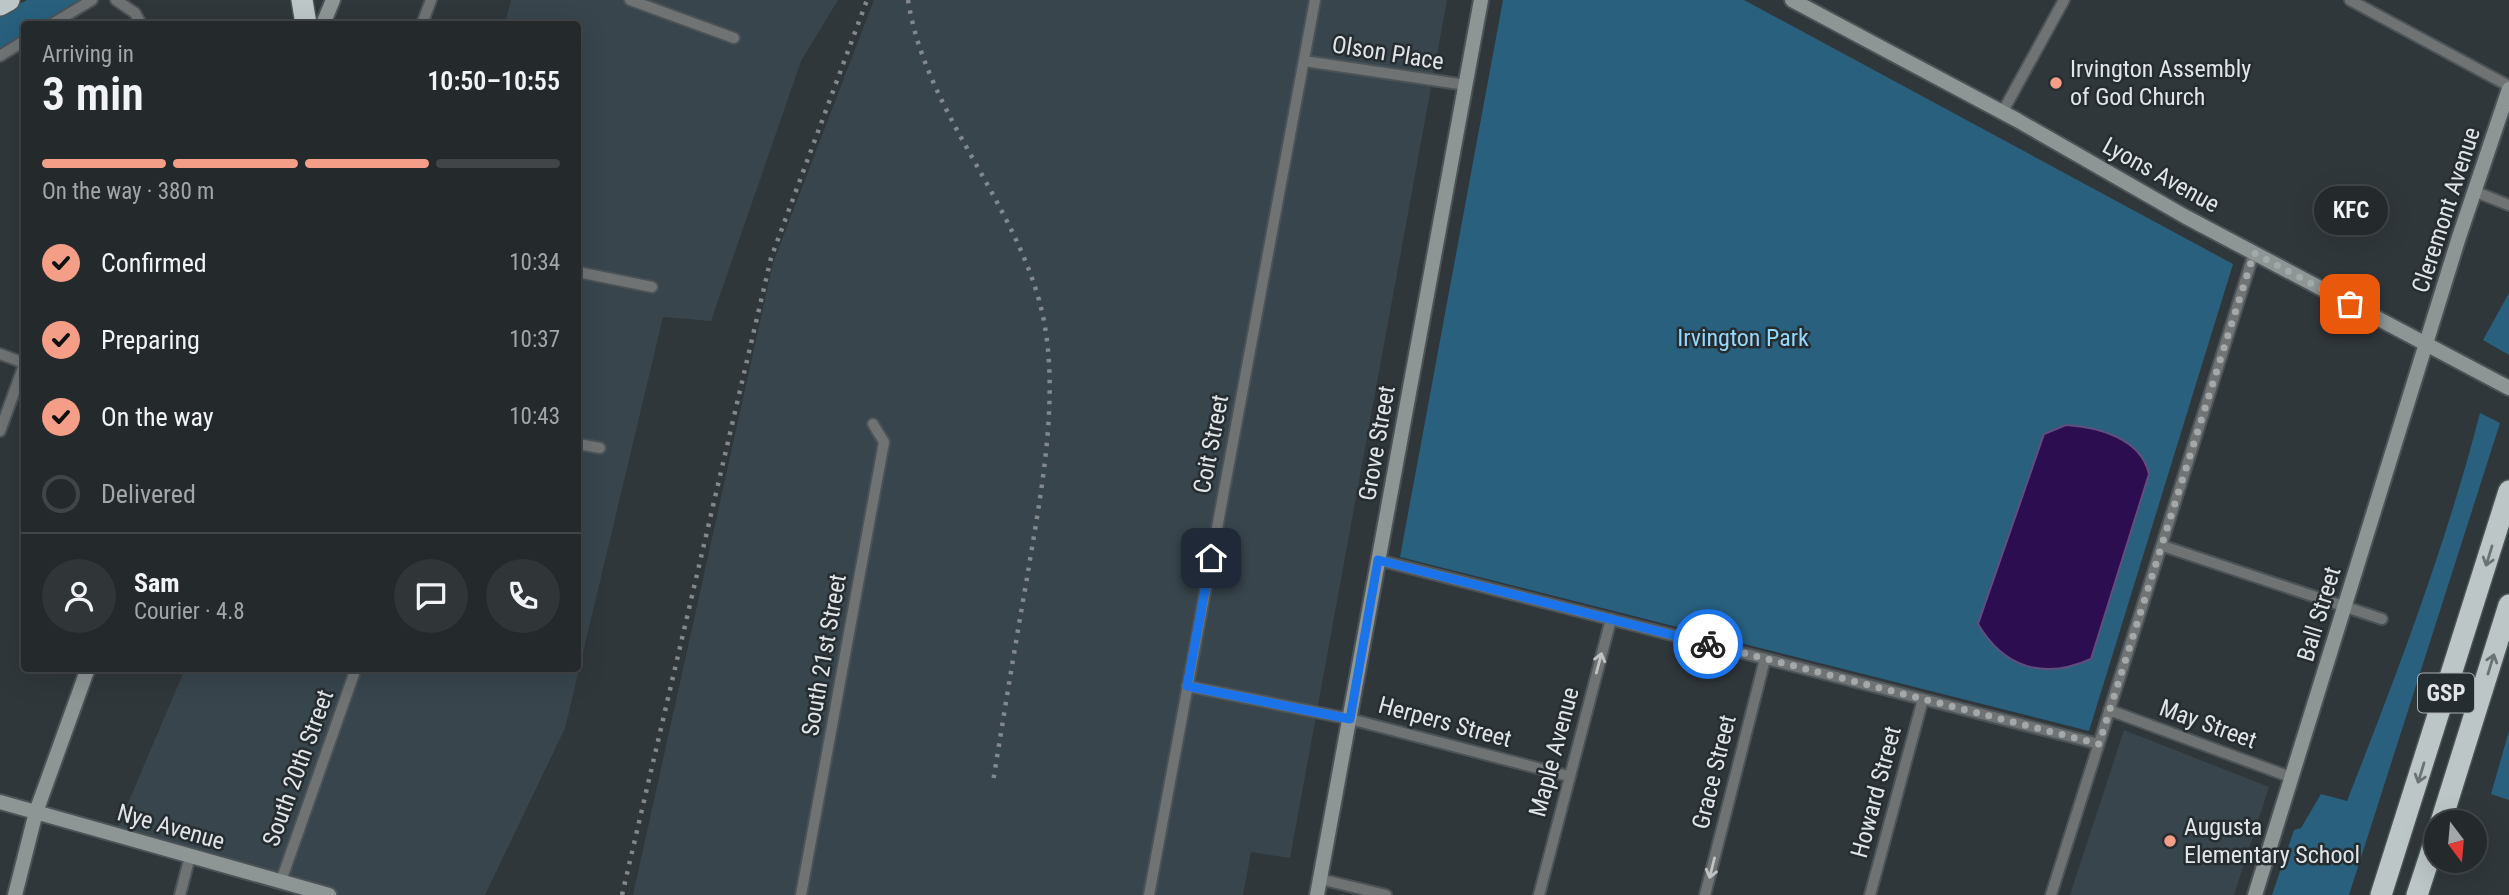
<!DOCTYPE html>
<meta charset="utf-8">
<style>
body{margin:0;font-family:"Roboto Condensed",sans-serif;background:#303538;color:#f1f3f6;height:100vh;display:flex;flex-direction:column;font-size:26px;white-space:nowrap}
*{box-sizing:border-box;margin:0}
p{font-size:23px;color:#a3a6a9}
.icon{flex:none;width:38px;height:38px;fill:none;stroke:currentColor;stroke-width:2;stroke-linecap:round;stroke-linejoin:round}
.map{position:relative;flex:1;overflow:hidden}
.drawer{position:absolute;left:21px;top:21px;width:560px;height:651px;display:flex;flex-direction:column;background:#24292c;border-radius:7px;box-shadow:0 7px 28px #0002,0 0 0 2px #414548}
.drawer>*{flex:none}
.needle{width:46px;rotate:164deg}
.controls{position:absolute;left:2424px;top:810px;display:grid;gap:14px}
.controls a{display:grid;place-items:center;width:63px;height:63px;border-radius:50%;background:#24292c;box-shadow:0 7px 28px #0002,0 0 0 2px #414548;font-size:35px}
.pin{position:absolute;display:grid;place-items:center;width:60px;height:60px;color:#fff;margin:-30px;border-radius:14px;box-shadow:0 4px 10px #0006}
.courier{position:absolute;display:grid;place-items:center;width:70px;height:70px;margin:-35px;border:5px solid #1a73e8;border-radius:50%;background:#fff;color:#222;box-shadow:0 2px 9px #0007}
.bubble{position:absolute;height:49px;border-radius:24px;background:#24292c;box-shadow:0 7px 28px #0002,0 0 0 2px #414548;font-size:23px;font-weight:600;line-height:49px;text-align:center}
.head em{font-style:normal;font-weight:600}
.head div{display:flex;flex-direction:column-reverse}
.head{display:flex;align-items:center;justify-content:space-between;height:119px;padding:0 21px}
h1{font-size:46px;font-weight:600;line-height:52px}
.bar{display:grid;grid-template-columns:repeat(4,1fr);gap:10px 7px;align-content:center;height:84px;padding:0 21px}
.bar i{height:9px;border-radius:5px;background:#414548}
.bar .on{background:#f49e87}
.bar p{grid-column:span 4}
.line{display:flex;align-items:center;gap:18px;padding:0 21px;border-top:2px solid #414548}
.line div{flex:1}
.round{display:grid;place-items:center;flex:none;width:74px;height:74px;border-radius:37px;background:#303538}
ol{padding:0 21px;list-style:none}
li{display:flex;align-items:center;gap:21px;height:77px}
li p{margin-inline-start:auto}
li .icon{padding:7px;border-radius:50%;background:#f49e87;color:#111;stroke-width:4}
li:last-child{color:#a3a6a9}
li i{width:38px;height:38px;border:4px solid #414548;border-radius:50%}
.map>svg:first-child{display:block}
</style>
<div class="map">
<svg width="2509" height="895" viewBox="0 0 2509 895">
<rect width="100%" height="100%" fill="#30373b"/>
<path fill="#38454c" d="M511,0H838L801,61L711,321L663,317L565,728L485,895H333L114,836L185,669L578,668V24H505Z
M874,0H1447L1290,858L1251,852L1243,895H633L773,263Z
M2124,730L2269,787L2234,895H2070Z"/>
<path fill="#28607e" d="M27,0H92L52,24H24V41L0,56V14Z
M1503,0H1744L2233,264L2089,731L1400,557Z
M2509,293V355L2483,340Z
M2480,413L2500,423L2349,895H2272L2294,830L2301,828L2321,794L2347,801C2397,674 2446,545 2480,413Z
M2509,731V800L2491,794Z"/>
<path fill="#2c0d50" stroke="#624e7e" stroke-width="2" d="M2066,425C2098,427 2141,438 2149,474L2091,659C2044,680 2004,668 1978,624L2044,434Z"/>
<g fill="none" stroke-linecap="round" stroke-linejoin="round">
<defs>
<path id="street" d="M116,0L135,13L141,24
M630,0L734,38
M2350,0L2509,86
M52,24L92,0
M422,24L431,0
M0,56L24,41
M1304,61L1466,85
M2002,113L2064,0
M2476,192L2509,205
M578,272L652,287
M0,354L24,363
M0,431L24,365
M578,444L600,448
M2163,546L2382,619
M1378,560L2099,744
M1187,686L1350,719L1568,776
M2109,710L2293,778
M1320,879L1386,895
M281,881L356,668
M180,895L190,856
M801,895L884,442L873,424
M1149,895L1315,0
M1539,895L1611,619
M1705,895L1765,659
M1870,895L1923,699
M2051,895L2254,253"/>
<path id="secondary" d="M1792,0L2017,120L2186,217L2509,388
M323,24L333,0
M0,802L329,895
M15,895L36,812L88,668
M1317,895L1481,0
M2255,895L2459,237L2509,89"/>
<path id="highway" d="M302,0L306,24
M0,5L9,0
M2441,822L2509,605
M2381,895L2509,491
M2417,895L2436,837"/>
</defs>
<use href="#street" stroke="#4c5357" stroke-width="14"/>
<use href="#secondary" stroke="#4c5357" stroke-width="18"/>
<use href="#highway" stroke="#4c5357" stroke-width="24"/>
<use href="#street" stroke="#6f7373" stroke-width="10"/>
<use href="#secondary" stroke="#8e9595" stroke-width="14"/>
<use href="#highway" stroke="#bcc6c7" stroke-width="21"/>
<path stroke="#82888b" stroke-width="4.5" stroke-dasharray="3.5 7" stroke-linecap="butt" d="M908,0C925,109 1009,194 1039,300C1063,385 1041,492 1027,578C1015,646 1004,714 993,782
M622,895L771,258L867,0"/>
</g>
<defs><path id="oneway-shaft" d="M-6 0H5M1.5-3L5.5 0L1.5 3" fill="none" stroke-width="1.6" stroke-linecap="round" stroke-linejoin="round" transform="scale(1.75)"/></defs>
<g stroke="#6a7274">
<use href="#oneway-shaft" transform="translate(2489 556) rotate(107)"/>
<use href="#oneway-shaft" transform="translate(2491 664) rotate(-73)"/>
<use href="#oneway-shaft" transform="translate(2421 773) rotate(107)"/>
</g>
<g stroke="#bfc3c5">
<use href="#oneway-shaft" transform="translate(1599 663) rotate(-75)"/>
<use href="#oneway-shaft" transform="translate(1712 868) rotate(104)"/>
</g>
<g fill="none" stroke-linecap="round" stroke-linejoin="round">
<path stroke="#a3a8ab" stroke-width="7" stroke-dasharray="0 12.6" d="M1708,644L2099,744L2254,253L2350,304"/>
<path stroke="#1a73e8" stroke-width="9" d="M1211,558L1187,686L1350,719L1378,560L1708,644"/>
</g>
<g fill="#f49e87" stroke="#262d31" stroke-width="2.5">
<circle cx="2056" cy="83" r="7"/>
<circle cx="2170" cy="841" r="7"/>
</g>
<g text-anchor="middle" stroke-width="5" stroke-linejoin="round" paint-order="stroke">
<rect fill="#262d31" stroke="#a9aeb1" stroke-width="2" x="2418" y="673.5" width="56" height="39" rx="5"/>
<g font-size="23" font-weight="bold" fill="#e1e5e8">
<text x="2446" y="701">GSP</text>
</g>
<g font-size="24" fill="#e1e5e8" stroke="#262d31">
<text transform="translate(1388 53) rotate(9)" y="8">Olson Place</text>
<text transform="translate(2161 175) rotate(29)" y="8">Lyons Avenue</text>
<text transform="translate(2446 210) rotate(-72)" y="8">Cleremont Avenue</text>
<text transform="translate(1377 443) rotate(-80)" y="8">Grove Street</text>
<text transform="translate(1211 444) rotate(-79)" y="8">Coit Street</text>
<text transform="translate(2319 614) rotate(-73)" y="8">Ball Street</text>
<text transform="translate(824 655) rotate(-80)" y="8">South 21st Street</text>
<text transform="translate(1445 722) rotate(15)" y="8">Herpers Street</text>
<text transform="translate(2208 724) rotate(20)" y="8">May Street</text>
<text transform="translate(1554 752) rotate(-75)" y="8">Maple Avenue</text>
<text transform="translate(298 768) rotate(-70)" y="8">South 20th Street</text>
<text transform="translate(1714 772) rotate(-76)" y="8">Grace Street</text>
<text transform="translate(1876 792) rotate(-75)" y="8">Howard Street</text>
<text transform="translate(171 827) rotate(16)" y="8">Nye Avenue</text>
</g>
<g font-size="24" fill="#e1e5e8" stroke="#262d31" text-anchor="start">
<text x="2070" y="77">Irvington Assembly<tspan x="2070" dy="28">of God Church</tspan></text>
<text x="2184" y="835">Augusta<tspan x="2184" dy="28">Elementary School</tspan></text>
</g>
<g font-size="24" fill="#96d8fe" stroke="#262d31">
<text x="1743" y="346">Irvington Park</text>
</g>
</g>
</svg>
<div class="controls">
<a><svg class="needle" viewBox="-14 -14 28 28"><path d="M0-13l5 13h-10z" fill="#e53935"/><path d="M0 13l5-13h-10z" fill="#a3a6a9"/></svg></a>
</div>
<div class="pin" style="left:2350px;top:304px;background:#ea580c"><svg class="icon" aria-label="bag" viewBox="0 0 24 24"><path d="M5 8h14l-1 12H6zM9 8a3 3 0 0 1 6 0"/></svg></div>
<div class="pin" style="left:1211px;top:558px;background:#1f2937"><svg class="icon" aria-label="home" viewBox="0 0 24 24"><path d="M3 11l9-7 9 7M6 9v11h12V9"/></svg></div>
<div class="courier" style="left:1708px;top:644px"><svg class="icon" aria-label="bike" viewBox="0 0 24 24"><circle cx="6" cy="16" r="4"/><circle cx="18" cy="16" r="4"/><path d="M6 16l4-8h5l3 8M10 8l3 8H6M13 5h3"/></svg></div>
<div class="bubble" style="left:2314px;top:186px;width:74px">KFC</div>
<section class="drawer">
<div class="head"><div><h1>3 min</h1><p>Arriving in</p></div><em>10:50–10:55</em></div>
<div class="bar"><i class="on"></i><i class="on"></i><i class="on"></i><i></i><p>On the way · 380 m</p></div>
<ol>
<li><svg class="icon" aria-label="check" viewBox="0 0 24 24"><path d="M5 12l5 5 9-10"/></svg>Confirmed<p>10:34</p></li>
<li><svg class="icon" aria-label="check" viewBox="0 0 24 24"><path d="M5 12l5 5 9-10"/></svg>Preparing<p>10:37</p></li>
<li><svg class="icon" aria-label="check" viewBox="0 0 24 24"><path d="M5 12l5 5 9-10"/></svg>On the way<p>10:43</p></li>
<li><i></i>Delivered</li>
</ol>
<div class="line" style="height:126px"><a class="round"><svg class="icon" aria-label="person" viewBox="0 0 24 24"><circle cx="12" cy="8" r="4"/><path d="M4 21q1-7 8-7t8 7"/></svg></a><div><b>Sam</b><p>Courier · 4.8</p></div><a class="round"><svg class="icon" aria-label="chat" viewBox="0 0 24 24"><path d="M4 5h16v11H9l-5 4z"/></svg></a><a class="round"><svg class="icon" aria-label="phone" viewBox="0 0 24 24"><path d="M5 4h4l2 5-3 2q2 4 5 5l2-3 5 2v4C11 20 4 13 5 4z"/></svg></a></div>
</section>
</div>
